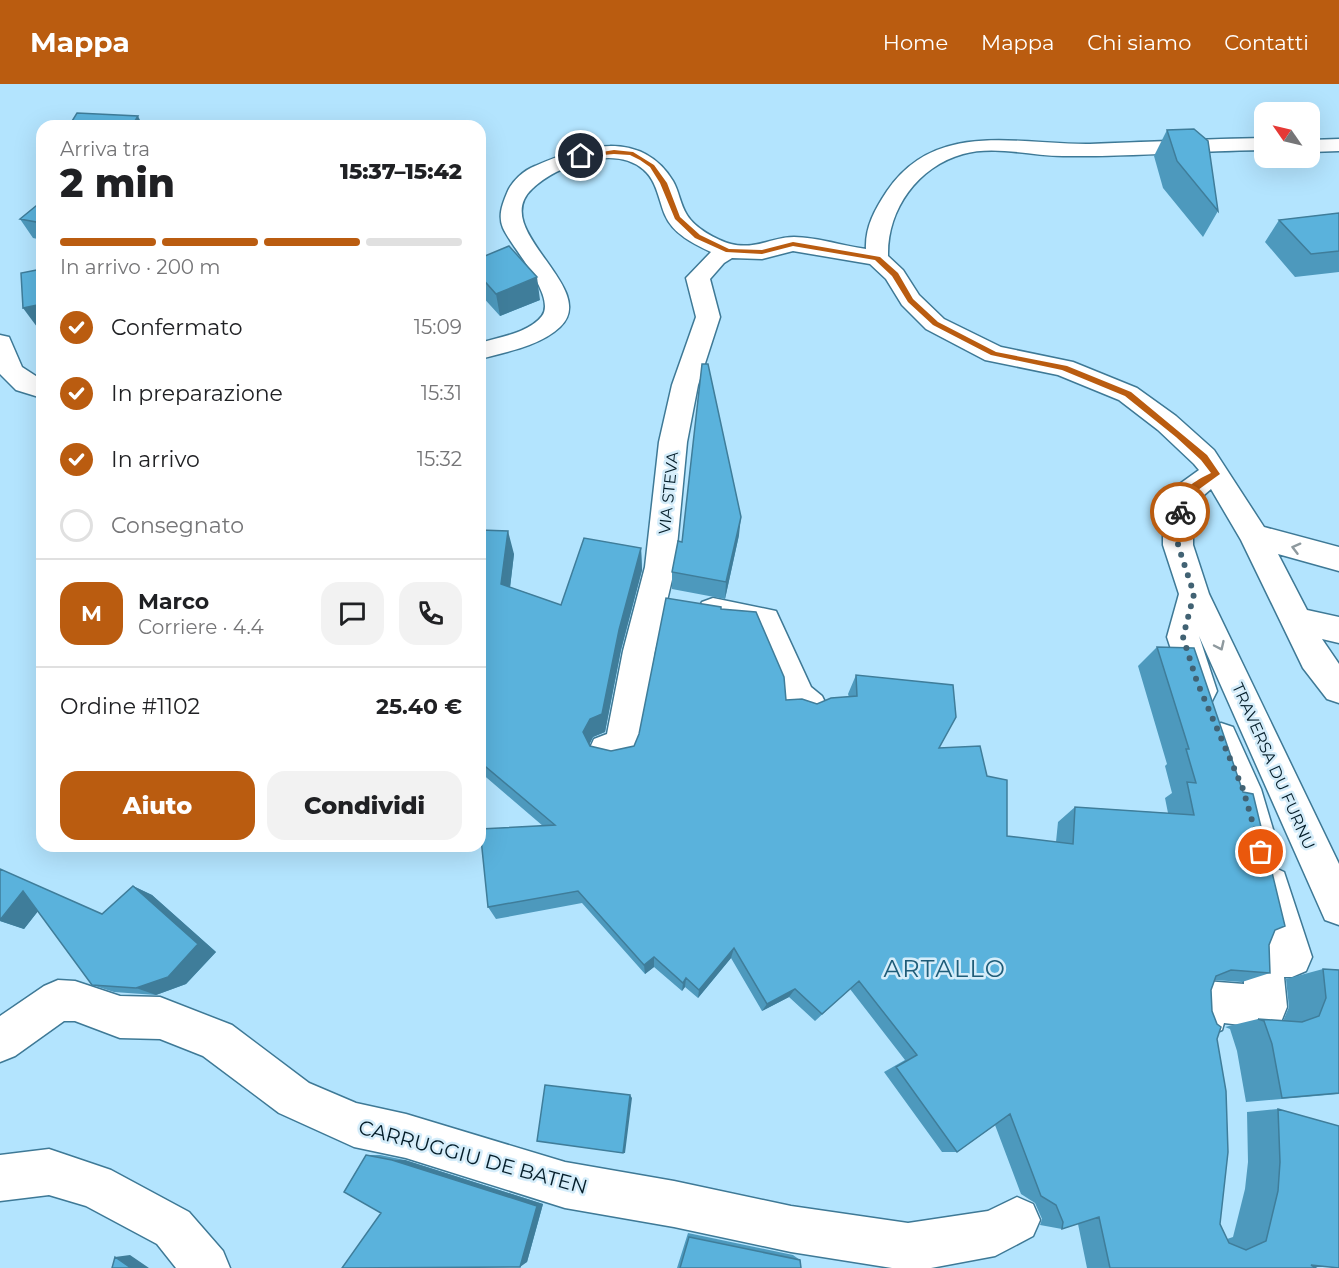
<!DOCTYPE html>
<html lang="it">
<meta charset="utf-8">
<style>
body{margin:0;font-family:Montserrat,sans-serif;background:#f2f2f2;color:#202124;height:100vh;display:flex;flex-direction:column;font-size:22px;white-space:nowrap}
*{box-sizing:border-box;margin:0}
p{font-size:20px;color:#757577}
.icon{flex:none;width:33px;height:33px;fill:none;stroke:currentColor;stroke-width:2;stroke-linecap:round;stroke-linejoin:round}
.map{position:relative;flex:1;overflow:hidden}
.drawer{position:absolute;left:36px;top:36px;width:450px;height:732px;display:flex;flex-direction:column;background:#fff;border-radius:18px;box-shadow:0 6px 24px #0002}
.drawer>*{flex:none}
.needle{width:39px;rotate:304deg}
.tools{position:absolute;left:1254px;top:18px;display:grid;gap:12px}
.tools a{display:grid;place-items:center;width:66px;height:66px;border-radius:12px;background:#fff;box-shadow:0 6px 24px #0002;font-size:30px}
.pin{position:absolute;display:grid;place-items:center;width:51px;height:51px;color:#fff;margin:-26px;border:3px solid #fff;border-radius:50%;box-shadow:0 2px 6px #0007}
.courier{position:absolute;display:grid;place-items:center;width:60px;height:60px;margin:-30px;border:4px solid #ba5c10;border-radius:50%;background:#fff;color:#222;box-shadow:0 2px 8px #0007}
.headline em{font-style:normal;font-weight:800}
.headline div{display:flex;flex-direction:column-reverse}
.headline{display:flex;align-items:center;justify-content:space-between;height:102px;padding:0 24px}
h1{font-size:39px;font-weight:800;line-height:45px}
.bar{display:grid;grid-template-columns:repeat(4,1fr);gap:9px 6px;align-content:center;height:72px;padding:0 24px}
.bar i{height:8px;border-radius:4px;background:#e0e0e0}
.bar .on{background:#ba5c10}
.bar p{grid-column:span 4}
.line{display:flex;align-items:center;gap:15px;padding:0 24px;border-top:2px solid #e0e0e0}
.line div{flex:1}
.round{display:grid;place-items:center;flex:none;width:63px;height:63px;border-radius:18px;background:#f2f2f2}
ol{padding:0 24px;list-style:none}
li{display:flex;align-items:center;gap:18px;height:66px}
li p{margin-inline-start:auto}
li .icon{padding:6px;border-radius:50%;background:#ba5c10;color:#fff;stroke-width:4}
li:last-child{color:#757577}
li i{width:33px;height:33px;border:3px solid #e0e0e0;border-radius:50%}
.button{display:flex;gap:12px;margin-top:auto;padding:12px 24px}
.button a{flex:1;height:69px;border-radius:18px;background:#ba5c10;color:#fff;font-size:24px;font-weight:800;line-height:69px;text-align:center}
.button a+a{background:#f2f2f2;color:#202124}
header{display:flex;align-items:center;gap:36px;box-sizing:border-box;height:84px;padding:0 30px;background:#ba5c10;color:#fff}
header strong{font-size:28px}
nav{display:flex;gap:33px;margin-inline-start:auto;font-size:21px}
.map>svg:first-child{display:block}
</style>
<header>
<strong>Mappa</strong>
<nav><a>Home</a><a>Mappa</a><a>Chi siamo</a><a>Contatti</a></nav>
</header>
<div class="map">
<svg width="1339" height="1184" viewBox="0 0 1339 1184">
<rect width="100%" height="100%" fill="#b3e4fe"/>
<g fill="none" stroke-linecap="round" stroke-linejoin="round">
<defs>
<path id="minor" d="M1264,54V66C1197,67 1130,73 1063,72C1032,72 994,61 963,70C917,83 887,126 888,172L903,186L919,211L944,235L1001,263L1073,278L1137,304L1176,332L1214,366L1264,443L1339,463V487L1278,470L1307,526L1339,533V559L1322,555L1339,580V619L1327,615L1303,584L1241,456L1211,405L1197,417L1193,434V461L1209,510L1339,780V841L1325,836L1199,552L1217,607L1212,617L1200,621L1188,617L1167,553L1179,510L1163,461V434L1174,404L1199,386L1194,380L1158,346L1119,316L1058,291L985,276L926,245L902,221L886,195L870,180L793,167L762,175L732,174L724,179L710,195L720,233L698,301L687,358L675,483L655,567L638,667L633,678C619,684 608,683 594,677L589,666L594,655L607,650L623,567L645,483L659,358L672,301L696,233L686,194L711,168C694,160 673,150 665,131C659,117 657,97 644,86C615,60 557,81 532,105C488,146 601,204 560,243C540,262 506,268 480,275V259C499,253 529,249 542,232C557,212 511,163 503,144C498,132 502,121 507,109C511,98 524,86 535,82C583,61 641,45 673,97C679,107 680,120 687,131C695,144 716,156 731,160C755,166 773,153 794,153C817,153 843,162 866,165C865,143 875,125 887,107C936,35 1018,61 1090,60C1148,58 1206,55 1264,54Z
M1339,55V67L1310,68V56Z
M0,251L9,253L22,283L42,296V314L16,306L0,290Z
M713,514L776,527L811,603L822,612L827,622L822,632C818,634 813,637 809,636C782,633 764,570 754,547L702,536L697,527L702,518Z
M1221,639L1233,643L1261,705L1275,752L1270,765L1257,770L1244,765L1225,705L1204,654L1209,643Z
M1271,782L1284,788L1312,873L1306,887L1292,893H1284L1287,923L1281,938L1266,944L1224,939L1222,946L1207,952L1192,946C1185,927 1183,921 1191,903L1205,897L1244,900L1243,872L1249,858L1266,852L1252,801L1258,788Z
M58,896L75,897L120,912L160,913L232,941L309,999L356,1019L406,1030L565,1078L674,1097L791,1122L908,1139L988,1127L1017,1113L1033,1120L1040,1136L1033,1152L995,1172L931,1184H892L791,1168L674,1143L565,1124L406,1074L354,1063L279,1029L203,972L160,955L120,954L75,937H64L15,972L0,978V932L44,902Z
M49,1065L111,1086L189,1128L223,1167L230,1184H176L157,1160L86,1122L49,1111L0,1117V1071Z"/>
</defs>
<use href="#minor" stroke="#3e7996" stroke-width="3"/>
<use href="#minor" fill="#fff" fill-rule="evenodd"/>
</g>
<path fill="#4d99bd" d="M1167,46L1218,127L1203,153L1163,104L1154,72Z
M42,117V156L33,154L20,135Z
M1339,129V188L1295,193L1265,158L1279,136Z
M480,174L540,216L500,232L480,210Z
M480,446L514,470L510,503L561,521L641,464L642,486L621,566L605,648L593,653L589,661L590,662L611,667L634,662L721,525L786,616L817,620L849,613L848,610L856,591L939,664L987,692L1007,752L1056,758L1058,738L1075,723L1168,729L1165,714L1172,709L1165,682L1167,680L1138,582L1157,563L1275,846L1269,861L1270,889L1242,898L1215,896L1211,906L1212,927L1217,955L1220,1140L1227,1155L1233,1153L1245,1105L1248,1078L1247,1028L1278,1025L1311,1181L1316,1184H1087L1078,1140L1062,1145L1040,1141L1042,1135L1035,1119L1021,1110L995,1041L957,1068H942L884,988L905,976L850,905L815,937L789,913L762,927L731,874L698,914L685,903L682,907L654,883L645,890L582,819L496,835L488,823L543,742L480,688Z
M739,451L725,515L672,505V488L682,458Z
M0,785L102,830L133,802L152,811L216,868L186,900L156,911L114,908L92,901L38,827L24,845L0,837Z
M1323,885L1339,886V1010L1246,1018L1237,967L1230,945L1225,943L1258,935L1283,937L1289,923L1286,895Z
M366,1071H380L405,1076L543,1120L527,1178L510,1183L381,1129Z
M688,1149L793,1171L800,1176L801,1184H677Z"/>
<path fill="#3f7d9a" d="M138,32L143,42H132Z
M537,193L540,216L500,232L496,210Z
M42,220V246L40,247L23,224Z
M741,433L739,451L725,515L726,498Z
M508,447L514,470L508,521L501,500Z
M641,464L642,486L621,566L605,648L593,653L587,665L583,648L590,635L619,546Z
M133,802L152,811L216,868L186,900L156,911L136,904Z
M23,807L46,817L24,845L0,837Z
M734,864L731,874L698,914L699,906Z
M654,873V883L645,890L644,881Z
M686,894L685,903L682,907L683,899Z
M795,905L789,913L762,927L767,920Z
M630,1011L632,1014L625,1069H623Z
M392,1076H405L543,1120L527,1178L520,1183Z
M130,1171L149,1184H131L115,1173Z"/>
<path fill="#5ab2dc" stroke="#3f7d9a" stroke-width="1.5" d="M77,29L138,32L132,42H69Z
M1194,45L1208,57L1218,127L1177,77L1167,46Z
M42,117V139L20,135Z
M1339,129V167L1311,170L1279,136Z
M509,162L537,193L496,210L480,192V174Z
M42,185V220L23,224L21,189Z
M702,280H708L741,433L726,498L672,488L678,457L682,458Z
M480,446L508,447L501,500L561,521L584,454L641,464L619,546L602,630L590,635L583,648L590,662L611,667L634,662L639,650L666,514L721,523V525L756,528L784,593L786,616L802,615L817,620L831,614L857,612L856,591L953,601L956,633L939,664L980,662L987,692L1007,696V752L1073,760L1075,723L1194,731L1187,698L1196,699L1186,665H1189L1157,563L1194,564L1243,708L1253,710L1285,842L1275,846L1269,861L1270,889L1231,886L1216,892L1211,906L1212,927L1217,940L1221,943L1217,955L1226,1007L1228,1068L1220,1140L1229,1159L1246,1166L1266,1157L1278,1107L1280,1078L1278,1025L1339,1042V1184L1311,1181L1316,1184H1110L1099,1133L1062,1145L1063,1138L1056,1121L1041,1112L1010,1030L957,1068L896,983L917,971L859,897L822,930L795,905L767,920L734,864L699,906L686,894L683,899L654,873L644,881L578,807L488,823L480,745L555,741L480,678Z
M0,785L102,830L133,802L198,860L168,893L136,904L92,901L23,807L0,836Z
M1323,885L1339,886V1009L1282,1014L1272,960L1264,937L1258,935L1302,938L1319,932L1326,914Z
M545,1001L630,1011L623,1069L537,1057Z
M366,1071L392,1076L537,1122L520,1183L342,1184L381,1129L344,1108Z
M689,1153L800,1176L801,1184H680Z
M115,1173L131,1184H112Z"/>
<defs><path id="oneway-chevron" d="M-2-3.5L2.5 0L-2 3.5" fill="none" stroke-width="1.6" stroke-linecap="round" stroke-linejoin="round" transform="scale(1.5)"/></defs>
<g stroke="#8e999e">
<use href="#oneway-chevron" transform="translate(1296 464) rotate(-165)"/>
<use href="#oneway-chevron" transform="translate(1220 562) rotate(65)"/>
</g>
<path fill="#ba5c10" d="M614,66L633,68L654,81L667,99L680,133L700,151L729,165L762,166L793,158L880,173L898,189L913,215L938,238L996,268L1067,282L1131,308L1207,371L1220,390L1187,414L1183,430H1177C1173,410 1194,397 1211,389L1201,376L1176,353L1125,312L1062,286L991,271L933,241L908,218L892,192L875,176L793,162L762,170L726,168L695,154L675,135L660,99L650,83L640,76L630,71L614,70L581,73L578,72Z"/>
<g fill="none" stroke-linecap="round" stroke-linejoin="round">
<path stroke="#416273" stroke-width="6" stroke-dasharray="0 10.8" d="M1180,428L1178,461L1194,510L1183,553L1197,598L1243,705L1261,768"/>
</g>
<g text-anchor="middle" stroke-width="5" stroke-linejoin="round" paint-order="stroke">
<g font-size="16" fill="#031c28" stroke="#d5edfa">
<text transform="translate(668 409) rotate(-84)" y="6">VIA STEVA</text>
<text transform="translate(1274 682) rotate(66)" y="6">TRAVERSA DU FURNU</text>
</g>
<g font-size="20" fill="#031c28" stroke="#d5edfa">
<text transform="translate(473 1073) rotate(15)" y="7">CARRUGGIU DE BATEN</text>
</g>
<g font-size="24" letter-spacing="1.5" fill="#1e5c78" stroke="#d5edfa">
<text x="945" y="893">ARTALLO</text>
</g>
</g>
</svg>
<div class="tools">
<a><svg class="needle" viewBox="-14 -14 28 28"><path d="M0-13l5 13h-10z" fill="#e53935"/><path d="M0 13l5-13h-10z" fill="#757577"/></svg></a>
</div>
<div class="pin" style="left:1261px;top:768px;background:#ea580c"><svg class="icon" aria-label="bag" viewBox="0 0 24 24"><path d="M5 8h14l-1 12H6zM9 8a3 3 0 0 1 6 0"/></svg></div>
<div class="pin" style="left:581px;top:72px;background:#1f2937"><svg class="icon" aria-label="home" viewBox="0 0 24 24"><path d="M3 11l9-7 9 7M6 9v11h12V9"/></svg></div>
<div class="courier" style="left:1180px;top:428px"><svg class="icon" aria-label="bike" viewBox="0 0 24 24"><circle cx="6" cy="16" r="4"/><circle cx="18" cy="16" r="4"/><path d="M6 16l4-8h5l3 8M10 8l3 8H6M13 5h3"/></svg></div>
<section class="drawer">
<div class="headline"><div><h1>2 min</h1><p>Arriva tra</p></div><em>15:37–15:42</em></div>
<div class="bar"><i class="on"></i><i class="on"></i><i class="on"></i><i></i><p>In arrivo · 200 m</p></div>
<ol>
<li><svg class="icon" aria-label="check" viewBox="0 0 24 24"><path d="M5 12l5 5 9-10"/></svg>Confermato<p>15:09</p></li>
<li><svg class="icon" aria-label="check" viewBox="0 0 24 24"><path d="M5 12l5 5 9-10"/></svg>In preparazione<p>15:31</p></li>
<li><svg class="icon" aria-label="check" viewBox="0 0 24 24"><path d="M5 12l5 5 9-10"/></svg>In arrivo<p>15:32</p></li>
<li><i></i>Consegnato</li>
</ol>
<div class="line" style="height:108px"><b class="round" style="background:#ba5c10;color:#fff">M</b><div><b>Marco</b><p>Corriere · 4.4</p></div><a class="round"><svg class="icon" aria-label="chat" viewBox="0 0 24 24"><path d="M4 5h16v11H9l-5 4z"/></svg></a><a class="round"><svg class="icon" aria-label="phone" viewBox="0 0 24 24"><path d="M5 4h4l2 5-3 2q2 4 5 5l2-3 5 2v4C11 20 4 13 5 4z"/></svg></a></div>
<div class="line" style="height:78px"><div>Ordine #1102</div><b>25.40 €</b></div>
<div class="button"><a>Aiuto</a><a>Condividi</a></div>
</section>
</div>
